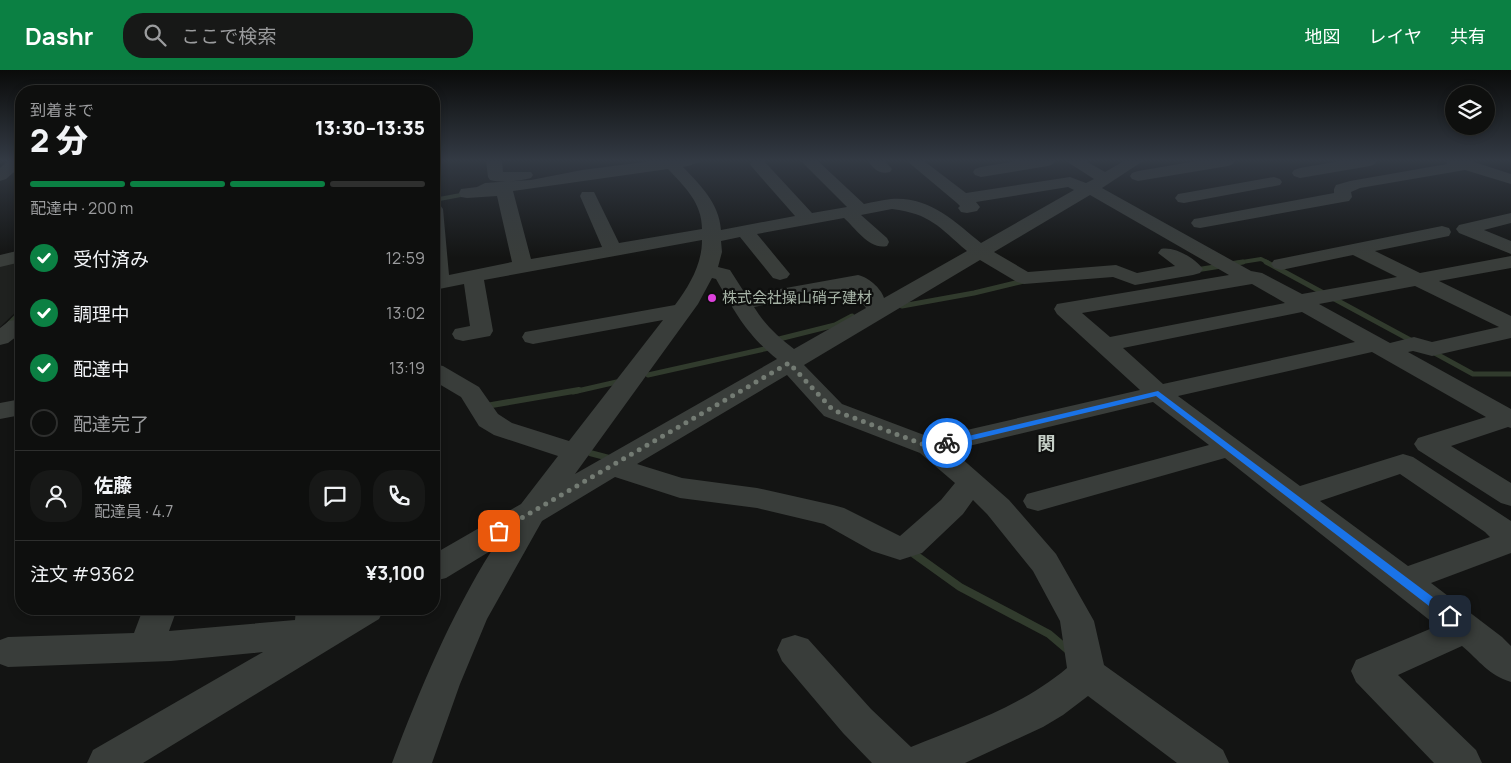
<!DOCTYPE html>
<html lang="ja">
<meta charset="utf-8">
<style>
body{margin:0;font-family:Manrope,"Noto Sans JP",sans-serif;background:#171817;color:#f1f3f6;height:100vh;display:flex;flex-direction:column;font-size:19px;white-space:nowrap}
*{box-sizing:border-box;margin:0}
p{font-size:16px;color:#9b9c9e}
.icon{flex:none;width:28px;height:28px;fill:none;stroke:currentColor;stroke-width:2;stroke-linecap:round;stroke-linejoin:round}
.map{position:relative;flex:1;overflow:hidden}
.panel{position:absolute;left:15px;top:15px;width:425px;height:530px;display:flex;flex-direction:column;background:#0e0f0e;border-radius:20px;box-shadow:0 2px 8px #0003,0 0 0 1px #2e2f2e}
.panel>*{flex:none}
.controls{position:absolute;left:1445px;top:15px;display:grid;gap:10px}
.controls a{display:grid;place-items:center;width:50px;height:50px;border-radius:50%;background:#0e0f0e;box-shadow:0 2px 8px #0003,0 0 0 1px #2e2f2e;font-size:25px}
.pin{position:absolute;display:grid;place-items:center;width:42px;height:42px;color:#fff;margin:-21px;border-radius:10px;box-shadow:0 2px 8px #0006}
.courier{position:absolute;display:grid;place-items:center;width:50px;height:50px;margin:-25px;border:4px solid #1a73e8;border-radius:50%;background:#fff;color:#222;box-shadow:0 1px 6px #0007}
.head em{font-style:normal;font-weight:800}
.head div{display:flex;flex-direction:column-reverse}
.head{display:flex;align-items:center;justify-content:space-between;height:85px;padding:0 15px}
h1{font-size:32px;font-weight:800;line-height:38px}
.bar{display:grid;grid-template-columns:repeat(4,1fr);gap:8px 5px;align-content:center;height:60px;padding:0 15px}
.bar i{height:6px;border-radius:4px;background:#2e2f2e}
.bar .active{background:#0b8043}
.bar p{grid-column:span 4}
.line{display:flex;align-items:center;gap:12px;padding:0 15px;border-top:1px solid #2e2f2e}
.line div{flex:1}
.round{display:grid;place-items:center;flex:none;width:52px;height:52px;border-radius:20px;background:#171817}
ol{padding:0 15px;list-style:none}
li{display:flex;align-items:center;gap:15px;height:55px}
li p{margin-inline-start:auto}
li .icon{padding:5px;border-radius:50%;background:#0b8043;color:#fff;stroke-width:4}
li:last-child{color:#9b9c9e}
li i{width:28px;height:28px;border:2px solid #2e2f2e;border-radius:50%}
header{display:flex;align-items:center;gap:30px;box-sizing:border-box;height:70px;padding:0 25px;background:#0b8043;color:#fff}
header strong{font-size:24px}
nav{display:flex;gap:28px;margin-inline-start:auto;font-size:18px}
.search{width:350px;height:45px;background:#171817;display:flex;align-items:center;gap:12px;box-sizing:border-box;padding:0 18px;border-radius:20px;color:#9b9c9e;font-size:19px}
.map>svg:first-child{display:block}
</style>
<header>
<strong>Dashr</strong>
<div class="search"><svg class="icon" aria-label="search" viewBox="0 0 24 24"><circle cx="10" cy="10" r="6"/><path d="M15 15l6 6"/></svg>ここで検索</div>
<nav><a>地図</a><a>レイヤ</a><a>共有</a></nav>
</header>
<div class="map">
<svg width="1511" height="693" viewBox="0 0 1511 693">
<rect width="100%" height="100%" fill="#131413"/>
<path fill="#1f211f" d="M21,191V237L0,257V196Z"/>
<g fill="none" stroke-linecap="round" stroke-linejoin="round">
<path stroke="#313b2d" stroke-width="4" d="M686,93L698,91
M434,130L466,124
M1236,193L1261,189L1269,193"/>
<path stroke="#313b2d" stroke-width="5" d="M1266,192L1414,272
M1230,194L1243,192
M1196,200L1221,196
M902,236L974,223L1024,211
M9,254L21,242
M775,270L835,255L852,246
M1431,281L1473,304H1511
M648,305L769,278
M573,322L621,311"/>
<path stroke="#313b2d" stroke-width="6" d="M486,336L579,320
M590,383L609,388
M910,481L916,485"/>
<path stroke="#313b2d" stroke-width="8" d="M914,484L960,517L1049,564L1069,581"/>
<path fill="#393d3a" fill-rule="evenodd" d="M8,91H21V96L6,109L0,111V98Z
M486,91H502L503,102H531L533,105L531,108C519,111 502,113 490,110L488,107Z
M652,91H693L692,95L683,97C701,116 719,133 721,160L795,146L752,97L750,94L752,91H764L812,143L847,137L801,91H818L864,134C873,132 882,130 891,129C929,126 954,151 981,173L1074,120L1068,117L976,132L980,137L977,141L967,143L961,142L958,138L960,136L957,133L907,91H924L966,123L1070,107L1086,113L1094,109L1066,91H1086L1105,102L1124,91H1143L1102,118L1251,201L1262,203L1302,224L1397,207L1353,185L1281,200L1274,198L1271,194L1274,190L1442,156L1449,158L1451,162L1449,166L1375,181L1420,203L1511,186V198L1439,211L1511,246V268L1432,286L1413,281L1408,282L1511,339V358L1508,357L1451,376L1511,413V436L1501,433L1418,380L1414,374L1418,368L1486,347L1372,282L1178,326L1300,416L1403,384L1413,387L1511,451V483L1431,513L1502,567L1511,576V612C1488,605 1480,591 1462,576L1398,605L1476,680L1482,693H1434L1356,612L1351,601L1356,590L1437,556L1225,388L1038,441L1027,438L1023,431L1027,424L1209,375L1153,332L952,380L1009,430L1056,484L1094,551L1104,595L1223,680L1229,693H1177L1088,626L1063,645L1043,657L965,693H872L843,663L782,591L777,580L782,569L795,565L808,569L871,639L911,677C965,655 1022,636 1067,598L1060,551L1033,501L987,444L973,430L963,444L922,483L900,490L872,481L824,454L757,438L680,428L615,407L542,451L487,549L460,614L432,693H392C420,619 450,547 492,480L446,508L434,511V484L521,434L558,386L494,365L479,356L461,327L434,311V294L443,296L479,317L498,344L512,353L569,371L663,250L533,274L525,272L522,267L525,262L675,235C689,216 702,195 702,170L484,210L493,261L490,266L463,271L455,269L452,264L455,259L470,256L464,214L434,220V134L440,135L443,139L449,205L512,192L497,126L467,128L461,127L459,123L461,119L477,117L485,113L531,110L582,100ZM668,99C685,117 702,133 702,159L619,173L596,126L594,122H582L580,126L602,177L531,189L513,121ZM1090,125L1229,205L1057,234L1054,239L1057,244L1140,320L932,368L842,334L804,295L980,190L1017,212L1024,214L1113,207L1135,215L1193,205L1200,203L1203,199C1195,188 1174,176 1161,179L1158,183L1175,196L1137,203L1116,195L1028,202L994,182ZM892,139C931,144 939,157 967,181L884,228C881,218 868,207 858,205L746,225L730,200L718,197L722,182L721,171L740,167L773,208L780,210L787,208L790,204L757,164L844,148C856,159 870,180 887,176L889,172L887,168L861,145ZM712,208L716,209C735,242 746,264 777,289L575,404L698,234ZM1252,214L1285,233L1110,267L1082,243ZM1415,216L1499,257L1432,272L1414,267L1390,273L1319,234ZM854,218L862,226V233L866,238L794,279C778,267 764,254 754,237ZM1302,242L1355,272L1163,314L1123,278ZM787,305L824,346L920,383L955,413L941,430L900,466L844,438L833,435L757,418L682,408L637,394ZM1400,404L1485,462L1490,467L1408,496L1320,431Z
M868,91H885L892,99L890,102C880,105 873,99 868,91Z
M1016,91H1055L1053,94L1048,96L981,107L975,105L973,102L975,99L981,97Z
M1197,91H1235L1233,94L1228,96L1138,111L1132,109L1130,106L1132,103L1138,101Z
M1340,91H1377L1375,94L1370,96L1300,108L1294,106L1292,103L1294,100L1300,98Z
M1446,91H1471L1511,104V114L1465,100L1360,118L1351,122L1352,127L1349,131L1343,132L1200,158L1194,157L1191,153L1194,149L1200,148L1334,123V119L1336,115L1350,111L1447,94Z
M1274,107L1280,109L1282,112L1280,115L1184,133L1178,132L1175,128L1178,124L1184,123Z
M1511,143V153L1484,160L1511,171V184L1459,163L1456,159L1459,155Z
M21,180V192L0,197V185Z
M21,249V263L8,273L0,275V258L9,251Z
M21,329V345L0,349V333Z
M143,539H177L169,561L295,550L296,539H330V544L339,539H384L379,549L143,693H87L93,680L263,582L171,591L8,597L0,594V570L8,567L134,563Z"/>
</g>
<linearGradient id="sky" x2="0" y2="1"><stop stop-color="#0a0b0a"/><stop offset="0.48" stop-color="#333a44"/><stop offset="1" stop-color="#333a44" stop-opacity="0"/></linearGradient>
<rect width="1511" height="188" fill="url(#sky)"/>
<path fill="#1a73e8" d="M1158,321L1454,543L1455,546L1454,549H1446L1156,326L947,376L942,373L947,371Z"/>
<g fill="none" stroke-linecap="round" stroke-linejoin="round">
<path stroke="#737b73" stroke-width="5" stroke-dasharray="0 9" d="M499,461L789,293L833,340L930,377L947,373"/>
</g>
<circle fill="#dd41dc" stroke="#0e0f0e" stroke-width="2" cx="712" cy="228" r="5"/>
<g text-anchor="middle" stroke-width="4.5" stroke-linejoin="round" paint-order="stroke">
<g font-size="15" fill="#a6b3a6" stroke="#0e0f0e" text-anchor="start">
<text x="722" y="233">株式会社操山硝子建材</text>
</g>
<g font-size="18" font-weight="bold" fill="#c6cfc7" stroke="#0e0f0e">
<text x="1046" y="380">関</text>
</g>
</g>
</svg>
<div class="controls">
<a><svg class="icon" aria-label="layers" viewBox="0 0 24 24"><path d="M12 4l9 5-9 5-9-5zM3 14l9 5 9-5"/></svg></a>
</div>
<div class="pin" style="left:499px;top:461px;background:#ea580c"><svg class="icon" aria-label="bag" viewBox="0 0 24 24"><path d="M5 8h14l-1 12H6zM9 8a3 3 0 0 1 6 0"/></svg></div>
<div class="pin" style="left:1450px;top:546px;background:#1f2937"><svg class="icon" aria-label="home" viewBox="0 0 24 24"><path d="M3 11l9-7 9 7M6 9v11h12V9"/></svg></div>
<div class="courier" style="left:947px;top:373px"><svg class="icon" aria-label="bike" viewBox="0 0 24 24"><circle cx="6" cy="16" r="4"/><circle cx="18" cy="16" r="4"/><path d="M6 16l4-8h5l3 8M10 8l3 8H6M13 5h3"/></svg></div>
<section class="panel">
<div class="head"><div><h1>2 分</h1><p>到着まで</p></div><em>13:30–13:35</em></div>
<div class="bar"><i class="active"></i><i class="active"></i><i class="active"></i><i></i><p>配達中 · 200 m</p></div>
<ol>
<li><svg class="icon" aria-label="check" viewBox="0 0 24 24"><path d="M5 12l5 5 9-10"/></svg>受付済み<p>12:59</p></li>
<li><svg class="icon" aria-label="check" viewBox="0 0 24 24"><path d="M5 12l5 5 9-10"/></svg>調理中<p>13:02</p></li>
<li><svg class="icon" aria-label="check" viewBox="0 0 24 24"><path d="M5 12l5 5 9-10"/></svg>配達中<p>13:19</p></li>
<li><i></i>配達完了</li>
</ol>
<div class="line" style="height:90px"><a class="round"><svg class="icon" aria-label="person" viewBox="0 0 24 24"><circle cx="12" cy="8" r="4"/><path d="M4 21q1-7 8-7t8 7"/></svg></a><div><b>佐藤</b><p>配達員 · 4.7</p></div><a class="round"><svg class="icon" aria-label="chat" viewBox="0 0 24 24"><path d="M4 5h16v11H9l-5 4z"/></svg></a><a class="round"><svg class="icon" aria-label="phone" viewBox="0 0 24 24"><path d="M5 4h4l2 5-3 2q2 4 5 5l2-3 5 2v4C11 20 4 13 5 4z"/></svg></a></div>
<div class="line" style="height:65px"><div>注文 #9362</div><b>¥3,100</b></div>
</section>
</div>
